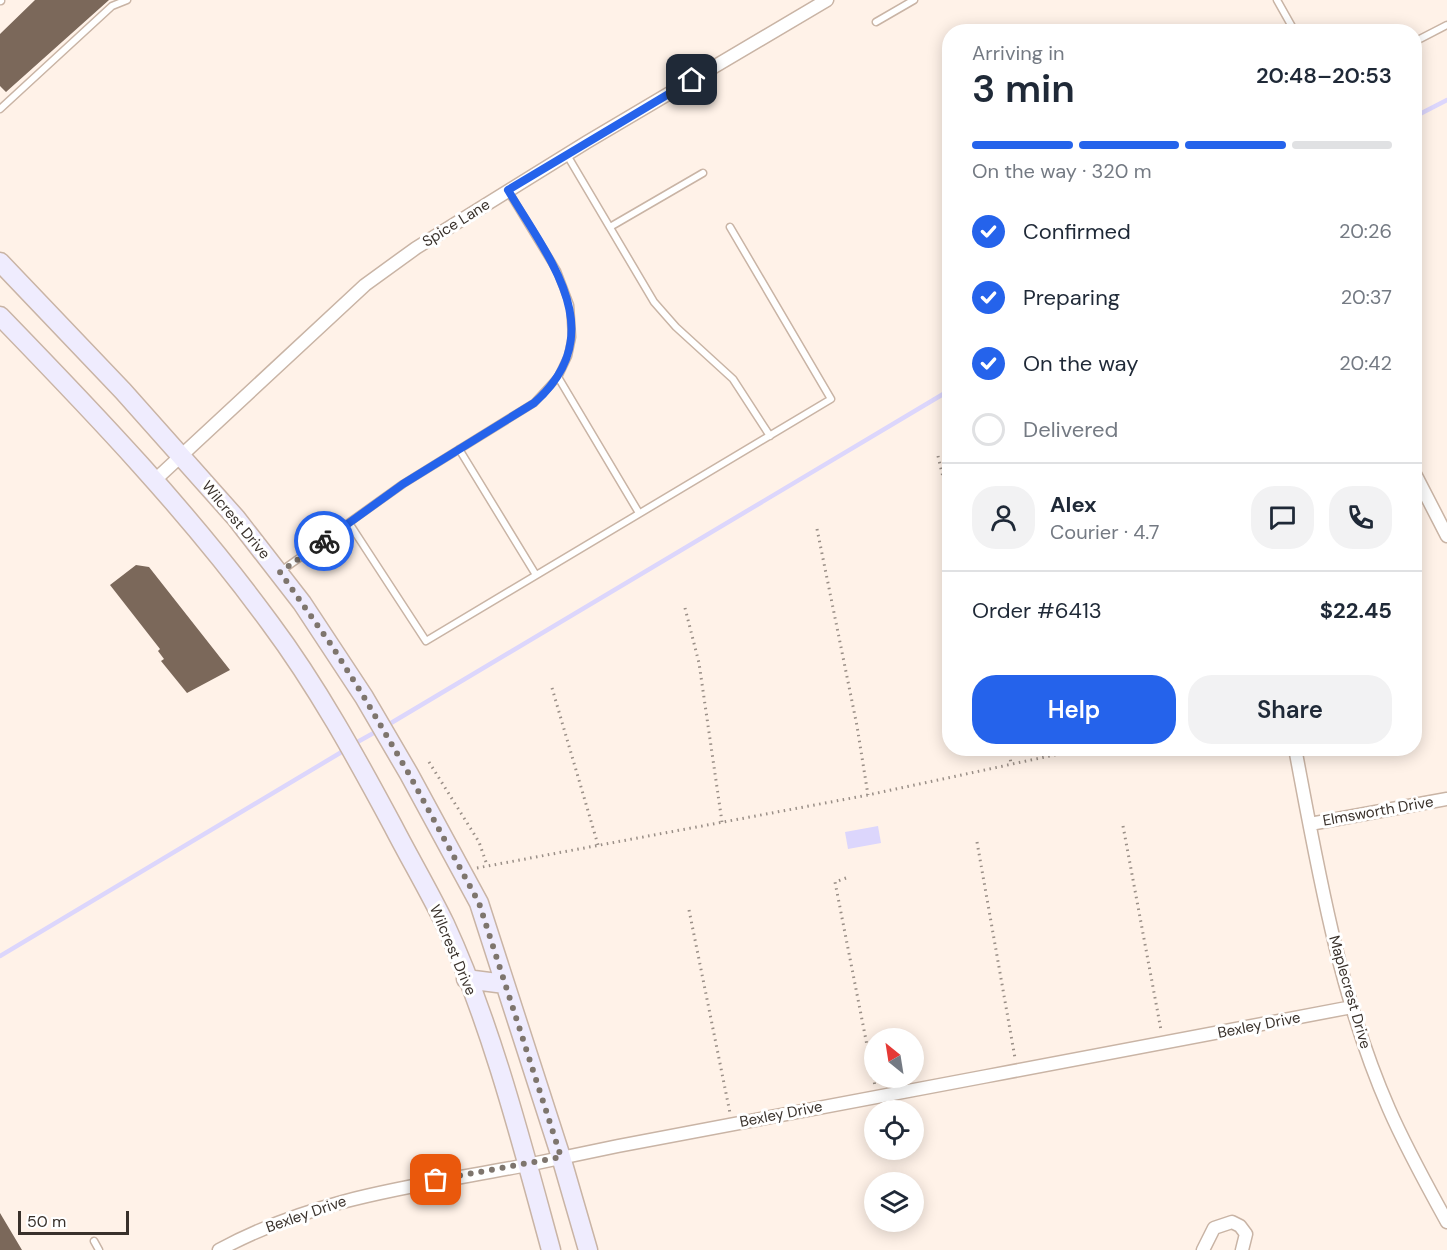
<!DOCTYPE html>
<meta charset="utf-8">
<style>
body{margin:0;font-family:"DM Sans",sans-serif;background:#f2f2f3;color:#1f2937;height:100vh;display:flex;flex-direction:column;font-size:22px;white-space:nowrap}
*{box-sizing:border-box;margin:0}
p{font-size:20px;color:#747a83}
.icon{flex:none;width:33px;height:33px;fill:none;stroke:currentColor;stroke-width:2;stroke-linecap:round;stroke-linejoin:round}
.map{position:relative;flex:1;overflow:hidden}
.details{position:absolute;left:942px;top:24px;width:480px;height:732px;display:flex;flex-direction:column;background:#fff;border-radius:24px;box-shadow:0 3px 15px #0003}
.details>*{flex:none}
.needle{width:39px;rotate:330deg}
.fabs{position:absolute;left:864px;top:1028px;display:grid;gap:12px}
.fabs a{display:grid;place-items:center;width:60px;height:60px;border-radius:50%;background:#fff;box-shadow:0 3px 15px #0003;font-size:30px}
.scale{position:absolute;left:18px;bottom:15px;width:111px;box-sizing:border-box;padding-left:6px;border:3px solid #39312b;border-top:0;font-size:16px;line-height:21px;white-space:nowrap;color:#39312b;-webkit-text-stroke:4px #fff;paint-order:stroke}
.pin{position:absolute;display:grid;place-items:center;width:51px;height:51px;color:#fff;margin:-26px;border-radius:12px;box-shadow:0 3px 9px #0006}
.courier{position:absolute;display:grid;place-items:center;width:60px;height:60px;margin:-30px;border:4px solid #2563eb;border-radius:50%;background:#fff;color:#222;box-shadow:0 2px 8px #0007}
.overview em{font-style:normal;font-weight:600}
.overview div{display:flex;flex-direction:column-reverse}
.overview{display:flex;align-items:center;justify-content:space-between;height:102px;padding:0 30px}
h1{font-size:39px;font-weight:600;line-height:45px}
.bar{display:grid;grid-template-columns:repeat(4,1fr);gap:9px 6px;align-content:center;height:72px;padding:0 30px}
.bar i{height:8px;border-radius:4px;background:#e0e1e3}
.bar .selected{background:#2563eb}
.bar p{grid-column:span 4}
.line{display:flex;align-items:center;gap:15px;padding:0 30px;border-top:2px solid #e0e1e3}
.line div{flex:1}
.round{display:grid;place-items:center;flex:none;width:63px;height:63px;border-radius:24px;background:#f2f2f3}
ol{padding:0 30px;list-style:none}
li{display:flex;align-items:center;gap:18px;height:66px}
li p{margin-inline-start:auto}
li .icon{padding:6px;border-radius:50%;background:#2563eb;color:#fff;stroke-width:4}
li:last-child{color:#747a83}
li i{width:33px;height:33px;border:3px solid #e0e1e3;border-radius:50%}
.primary-button{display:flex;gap:12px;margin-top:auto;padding:12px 30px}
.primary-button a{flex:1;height:69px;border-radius:24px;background:#2563eb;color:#fff;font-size:24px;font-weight:600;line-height:69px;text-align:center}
.primary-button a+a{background:#f2f2f3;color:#1f2937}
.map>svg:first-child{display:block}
</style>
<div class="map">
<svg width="1447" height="1250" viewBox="0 0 1447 1250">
<rect width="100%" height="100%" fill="#fff2e8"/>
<path fill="#dcd6fc" d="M878,826L881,843L848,849L845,832Z"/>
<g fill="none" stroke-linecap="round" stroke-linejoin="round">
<path stroke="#dcd6fc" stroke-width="4.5" d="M1414,117L1447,100
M386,726L950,390
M352,745L379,730
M0,956L345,750"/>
</g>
<path fill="#7b685a" d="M35,0H109L6,92L0,86V34Z
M136,565L149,567L230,670L187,693L161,661L164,659L158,651L160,649L110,585Z
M0,1213L22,1250H0Z"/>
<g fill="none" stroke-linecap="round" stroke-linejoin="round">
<defs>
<path id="service" d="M0,0L1,1
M1277,0L1295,32
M876,22L914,0
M1414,42L1447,25
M0,109L112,6L127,0
M567,155L654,302L676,327L733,379L770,436
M610,227L703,173
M558,377L639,513
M459,449L536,575
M349,523L426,641L831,399L730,227
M281,571L403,484L534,403L558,377L568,356L572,337L570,305L557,271L508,191
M94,1241L99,1250"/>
<path id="minor" d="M1414,472L1447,536
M155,480L365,285L416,248L587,142L827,0
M1295,748C1318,870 1339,995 1389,1109C1406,1148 1426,1184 1447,1222
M1310,824L1447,799
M219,1250C319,1196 418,1186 527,1165C557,1159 588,1152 618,1146C862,1098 1108,1055 1352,1007
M1203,1250L1214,1228L1232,1222L1240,1226L1246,1234L1242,1250"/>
<path id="secondary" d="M0,262L123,391L236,518L302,603L364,697L409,774L479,903L561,1157L588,1250
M0,316C95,414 189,512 270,623C317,686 356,757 393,826C410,859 429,891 445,924C491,1023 522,1144 551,1250
M466,979L505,984"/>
</defs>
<use href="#service" stroke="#c9b4a5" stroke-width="9"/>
<use href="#minor" stroke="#c9b4a5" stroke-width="15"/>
<use href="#secondary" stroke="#c9b4a5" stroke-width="21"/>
<path stroke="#9a8f87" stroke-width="3" stroke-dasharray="1.5 4.5" stroke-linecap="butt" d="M938,456L950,507
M817,529L857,726L868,795
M685,608L699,663L722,822
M552,688L598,845
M1008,748L1011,763
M429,762L479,842L487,865
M1123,826L1161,1030
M977,842L1015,1058
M477,868L868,795L1087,748
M846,878L835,882L875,1086
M689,910L730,1113"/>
<use href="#service" stroke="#fff" stroke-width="6"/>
<use href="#minor" stroke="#fff" stroke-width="12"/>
<use href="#secondary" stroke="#efecfe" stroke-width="18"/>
</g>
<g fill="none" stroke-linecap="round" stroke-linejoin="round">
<path stroke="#7e756d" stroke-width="6" stroke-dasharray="0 10.8" d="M324,541L280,572L332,646L364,697L409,774L479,903L561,1157L436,1180"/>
<path stroke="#2563eb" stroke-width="8" d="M324,541L403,484L534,403C613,333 549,259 508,190L692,80"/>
</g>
<g text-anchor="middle" stroke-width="6" stroke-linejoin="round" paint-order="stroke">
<g font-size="15" fill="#39312b" stroke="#fff">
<text transform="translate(456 223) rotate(-32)" y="5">Spice Lane</text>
<text transform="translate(236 520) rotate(50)" y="5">Wilcrest Drive</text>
<text transform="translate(1378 811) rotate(-10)" y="5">Elmsworth Drive</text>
<text transform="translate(453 950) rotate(67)" y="5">Wilcrest Drive</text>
<text transform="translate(1350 992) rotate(74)" y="5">Maplecrest Drive</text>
<text transform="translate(1259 1025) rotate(-11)" y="5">Bexley Drive</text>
<text transform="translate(781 1114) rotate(-11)" y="5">Bexley Drive</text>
<text transform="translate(306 1214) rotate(-19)" y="5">Bexley Drive</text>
</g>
</g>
</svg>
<div class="fabs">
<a><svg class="needle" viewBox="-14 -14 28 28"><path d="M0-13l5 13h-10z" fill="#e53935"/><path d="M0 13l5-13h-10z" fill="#747a83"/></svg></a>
<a><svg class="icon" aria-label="locate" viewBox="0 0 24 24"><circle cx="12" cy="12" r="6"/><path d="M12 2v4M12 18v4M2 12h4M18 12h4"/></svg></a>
<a><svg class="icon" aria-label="layers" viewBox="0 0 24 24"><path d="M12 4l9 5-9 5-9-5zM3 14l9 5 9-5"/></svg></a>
</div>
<div class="scale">50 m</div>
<div class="pin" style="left:436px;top:1180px;background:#ea580c"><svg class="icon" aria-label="bag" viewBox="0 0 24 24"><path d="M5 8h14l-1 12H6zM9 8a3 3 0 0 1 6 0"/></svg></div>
<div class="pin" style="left:692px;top:80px;background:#1f2937"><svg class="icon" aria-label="home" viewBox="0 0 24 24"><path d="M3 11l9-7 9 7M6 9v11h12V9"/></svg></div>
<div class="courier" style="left:324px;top:541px"><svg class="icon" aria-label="bike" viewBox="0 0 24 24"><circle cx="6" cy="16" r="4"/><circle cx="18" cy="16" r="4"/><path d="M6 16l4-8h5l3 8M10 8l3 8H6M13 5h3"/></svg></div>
<section class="details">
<div class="overview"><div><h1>3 min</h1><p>Arriving in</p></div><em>20:48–20:53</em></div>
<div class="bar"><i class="selected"></i><i class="selected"></i><i class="selected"></i><i></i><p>On the way · 320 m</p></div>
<ol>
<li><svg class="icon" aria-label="check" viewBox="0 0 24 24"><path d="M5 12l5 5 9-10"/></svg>Confirmed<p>20:26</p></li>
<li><svg class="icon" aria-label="check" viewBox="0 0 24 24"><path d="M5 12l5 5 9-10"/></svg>Preparing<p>20:37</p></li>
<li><svg class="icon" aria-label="check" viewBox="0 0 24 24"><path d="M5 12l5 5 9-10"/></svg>On the way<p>20:42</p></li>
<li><i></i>Delivered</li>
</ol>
<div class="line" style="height:108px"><a class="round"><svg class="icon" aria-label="person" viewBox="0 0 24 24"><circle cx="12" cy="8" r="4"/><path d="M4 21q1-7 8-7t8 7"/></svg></a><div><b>Alex</b><p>Courier · 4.7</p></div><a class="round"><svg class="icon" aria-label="chat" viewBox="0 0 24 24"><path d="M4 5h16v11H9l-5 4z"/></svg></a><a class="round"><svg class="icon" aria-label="phone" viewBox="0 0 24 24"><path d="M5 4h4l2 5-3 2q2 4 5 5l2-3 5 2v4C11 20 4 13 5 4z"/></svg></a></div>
<div class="line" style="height:78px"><div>Order #6413</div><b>$22.45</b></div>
<div class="primary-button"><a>Help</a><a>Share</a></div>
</section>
</div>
